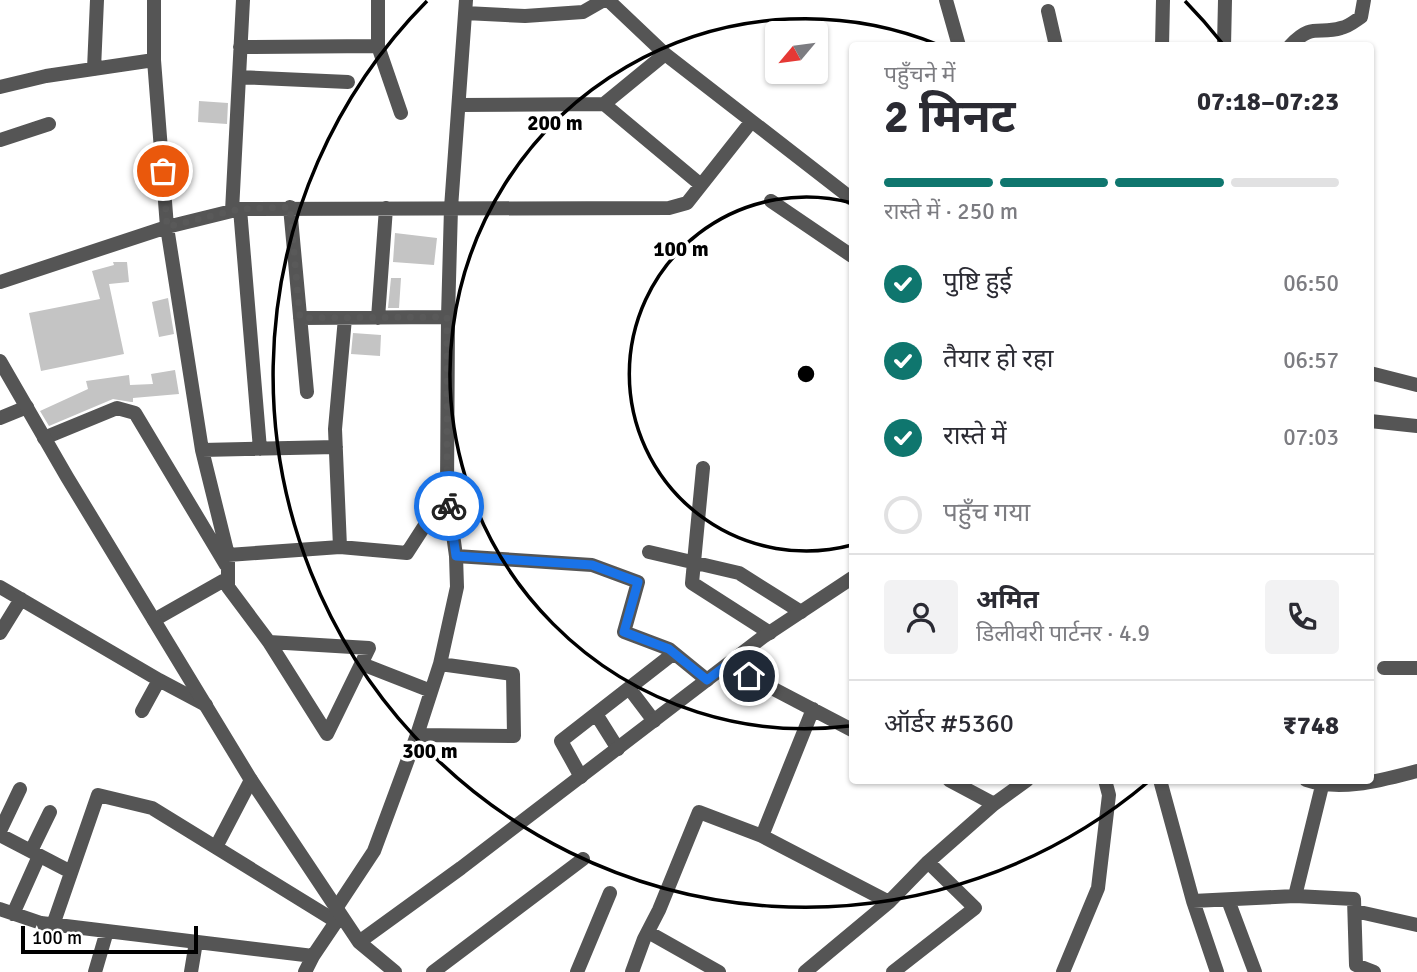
<!DOCTYPE html>
<html lang="hi">
<meta charset="utf-8">
<style>
body{margin:0;font-family:Signika,"Noto Sans Devanagari",sans-serif;background:#f2f2f3;color:#2b2b33;height:100vh;display:flex;flex-direction:column;font-size:26px;white-space:nowrap}
*{box-sizing:border-box;margin:0}
p{font-size:23px;color:#7c7c81}
.icon{flex:none;width:38px;height:38px;fill:none;stroke:currentColor;stroke-width:2;stroke-linecap:round;stroke-linejoin:round}
.map{position:relative;flex:1;overflow:hidden}
.details{position:absolute;left:849px;top:42px;width:525px;height:742px;display:flex;flex-direction:column;background:#fff;border-radius:7px;box-shadow:0 2px 5px #0004}
.details>*{flex:none}
.needle{width:46px;rotate:241deg}
.buttons{position:absolute;left:765px;top:21px;display:grid;gap:14px}
.buttons a{display:grid;place-items:center;width:63px;height:63px;border-radius:7px;background:#fff;box-shadow:0 2px 5px #0004;font-size:35px}
.scale{position:absolute;left:21px;bottom:18px;width:177px;box-sizing:border-box;padding-left:7px;border:4px solid #000;border-top:0;font-size:19px;line-height:24px;white-space:nowrap;color:#000;-webkit-text-stroke:5px #fff;paint-order:stroke}
.pin{position:absolute;display:grid;place-items:center;width:60px;height:60px;color:#fff;margin:-30px;border:4px solid #fff;border-radius:50%;box-shadow:0 2px 7px #0007}
.courier{position:absolute;display:grid;place-items:center;width:70px;height:70px;margin:-35px;border:5px solid #1a73e8;border-radius:50%;background:#fff;color:#222;box-shadow:0 2px 9px #0007}
.head em{font-style:normal;font-weight:700}
.head div{display:flex;flex-direction:column-reverse}
.head{display:flex;align-items:center;justify-content:space-between;height:119px;padding:0 35px}
h1{font-size:46px;font-weight:700;line-height:52px}
.bar{display:grid;grid-template-columns:repeat(4,1fr);gap:10px 7px;align-content:center;height:84px;padding:0 35px}
.bar i{height:9px;border-radius:5px;background:#e1e1e2}
.bar .on{background:#0f766e}
.bar p{grid-column:span 4}
.line{display:flex;align-items:center;gap:18px;padding:0 35px;border-top:2px solid #e1e1e2}
.line div{flex:1}
.round{display:grid;place-items:center;flex:none;width:74px;height:74px;border-radius:7px;background:#f2f2f3}
ol{padding:0 35px;list-style:none}
li{display:flex;align-items:center;gap:21px;height:77px}
li p{margin-inline-start:auto}
li .icon{padding:7px;border-radius:50%;background:#0f766e;color:#fff;stroke-width:4}
li:last-child{color:#7c7c81}
li i{width:38px;height:38px;border:4px solid #e1e1e2;border-radius:50%}
.map>svg:first-child{display:block}
</style>
<div class="map">
<svg width="1417" height="972" viewBox="0 0 1417 972">
<rect width="100%" height="100%" fill="#fff"/>
<path fill="#c4c4c4" d="M199,101L228,103L227,124L198,122Z
M395,233L437,238L434,265L393,262Z
M113,262H127L129,282L109,284L124,354L41,371L29,313L100,299L92,271L114,265Z
M391,278H401L399,308H388Z
M168,298L174,334L159,337L152,302Z
M353,333L381,335L380,356L351,354Z
M175,370L179,394L133,398V402H131L113,399L49,426L40,411L88,389L86,381L129,375L130,385L153,384L151,374Z"/>
<g fill="none" stroke-linecap="round" stroke-linejoin="round">
<path stroke="#555" stroke-width="14" d="M154,0V60L167,227L202,450L228,555V587L269,642L327,734
M378,0V46L401,113
M608,0L665,54L852,199
M946,0L959,46
M1048,11L1056,46
M465,13L525,16L583,12L604,0
M1224,46L1225,0
M1290,46C1312,22 1319,35 1341,28C1348,27 1355,21 1361,17L1364,0
M240,47L378,46
M94,69L97,0
M239,77L348,82
M0,87L46,76L154,60
M604,104L701,185
M459,105L604,104L665,54
M0,140L49,124
M771,201L852,256
M290,207L307,392
M240,209L260,449
M232,211L243,0
M0,282L167,227L240,209L669,208L687,203L751,122
M300,318L448,317
M378,318L386,208
M1370,373L1417,385
M0,418L27,407
M44,438L117,408L135,413L226,565
M202,450L336,447
M703,468L692,583L770,633
M340,547L335,429L345,318
M649,552L739,573L801,612
M228,555L340,547L407,553L447,491
M456,556L592,565L638,582L624,632L669,649L707,680
M0,587L159,680L206,705
M154,620L228,578
M0,633L21,599
M269,642L369,648L327,734
M362,664L431,691
M728,665L852,730
M1384,668H1417
M629,688L654,721
M142,711L159,680
M596,714L618,749
M417,735L514,736L513,674L440,664
M581,777L561,741L674,653
M949,780L994,804
M1160,780L1193,901L1217,972
M1306,780C1341,792 1382,780 1417,771
M0,831L20,789
M0,835L71,872
M762,836L813,709
M216,847L251,780
M31,851L50,812
M1295,896L1322,786
M1228,900L1255,972
M1193,901L1295,896L1354,899L1356,965L1374,972
M337,907L374,851L417,735L440,664L457,587L456,556L447,491L448,317L451,208L466,0
M0,909L41,923L313,956
M1355,911L1417,925
M13,914L39,856
M53,925L98,795L152,808L337,922
M648,932L719,972
M95,972L107,931
M191,972L196,942
M305,972L313,956L340,916
M433,972L583,859
M577,972L610,893
M632,972L644,939L659,910L699,812L762,836L889,902
M805,972L889,902L928,862L994,804L1027,780
M893,972L975,908L928,862
M1063,972L1098,888L1109,795L1105,780"/>
<path stroke="#555" stroke-width="14" d="M1162,46L1163,0
M0,361L67,477L251,780L359,942L395,972
M1370,421L1417,426
M359,942L461,868L763,637L852,578"/>
</g>
<g fill="none" stroke-linecap="round" stroke-linejoin="round">
<path stroke="#595959" stroke-width="7" stroke-dasharray="0 12.6" d="M163,171L167,227L240,209L290,207L300,318L447,317V491L449,506"/>
<path stroke="#1a73e8" stroke-width="9" d="M449,506L456,556L592,565L638,582L624,632L669,649L707,680L728,664L749,676"/>
</g>
<g fill="none" stroke="#000" stroke-width="3.5">
<path d="M852 545A177 177 0 1 1 852 203"/>
<path d="M849 726A355 355 0 1 1 939 45"/>
<path d="M1148 782A532 532 0 0 1 427 1M1185 1A532 532 0 0 1 1222 43"/>
</g>
<circle cx="806" cy="374" r="10" fill="#000" stroke="#fff" stroke-width="3.5"/>
<g font-size="21" text-anchor="middle" font-weight="bold" fill="#000" stroke="#fff" stroke-width="7" stroke-linejoin="round" paint-order="stroke">
<text x="555" y="130">200 m</text>
<text x="681" y="256">100 m</text>
<text x="430" y="758">300 m</text>
</g>
</svg>
<div class="buttons">
<a><svg class="needle" viewBox="-14 -14 28 28"><path d="M0-13l5 13h-10z" fill="#e53935"/><path d="M0 13l5-13h-10z" fill="#7c7c81"/></svg></a>
</div>
<div class="scale">100 m</div>
<div class="pin" style="left:163px;top:171px;background:#ea580c"><svg class="icon" aria-label="bag" viewBox="0 0 24 24"><path d="M5 8h14l-1 12H6zM9 8a3 3 0 0 1 6 0"/></svg></div>
<div class="pin" style="left:749px;top:676px;background:#1f2937"><svg class="icon" aria-label="home" viewBox="0 0 24 24"><path d="M3 11l9-7 9 7M6 9v11h12V9"/></svg></div>
<div class="courier" style="left:449px;top:506px"><svg class="icon" aria-label="bike" viewBox="0 0 24 24"><circle cx="6" cy="16" r="4"/><circle cx="18" cy="16" r="4"/><path d="M6 16l4-8h5l3 8M10 8l3 8H6M13 5h3"/></svg></div>
<section class="details">
<div class="head"><div><h1>2 मिनट</h1><p>पहुँचने में</p></div><em>07:18–07:23</em></div>
<div class="bar"><i class="on"></i><i class="on"></i><i class="on"></i><i></i><p>रास्ते में · 250 m</p></div>
<ol>
<li><svg class="icon" aria-label="check" viewBox="0 0 24 24"><path d="M5 12l5 5 9-10"/></svg>पुष्टि हुई<p>06:50</p></li>
<li><svg class="icon" aria-label="check" viewBox="0 0 24 24"><path d="M5 12l5 5 9-10"/></svg>तैयार हो रहा<p>06:57</p></li>
<li><svg class="icon" aria-label="check" viewBox="0 0 24 24"><path d="M5 12l5 5 9-10"/></svg>रास्ते में<p>07:03</p></li>
<li><i></i>पहुँच गया</li>
</ol>
<div class="line" style="height:126px"><a class="round"><svg class="icon" aria-label="person" viewBox="0 0 24 24"><circle cx="12" cy="8" r="4"/><path d="M4 21q1-7 8-7t8 7"/></svg></a><div><b>अमित</b><p>डिलीवरी पार्टनर · 4.9</p></div><a class="round"><svg class="icon" aria-label="phone" viewBox="0 0 24 24"><path d="M5 4h4l2 5-3 2q2 4 5 5l2-3 5 2v4C11 20 4 13 5 4z"/></svg></a></div>
<div class="line" style="height:91px"><div>ऑर्डर #5360</div><b>₹748</b></div>
</section>
</div>
